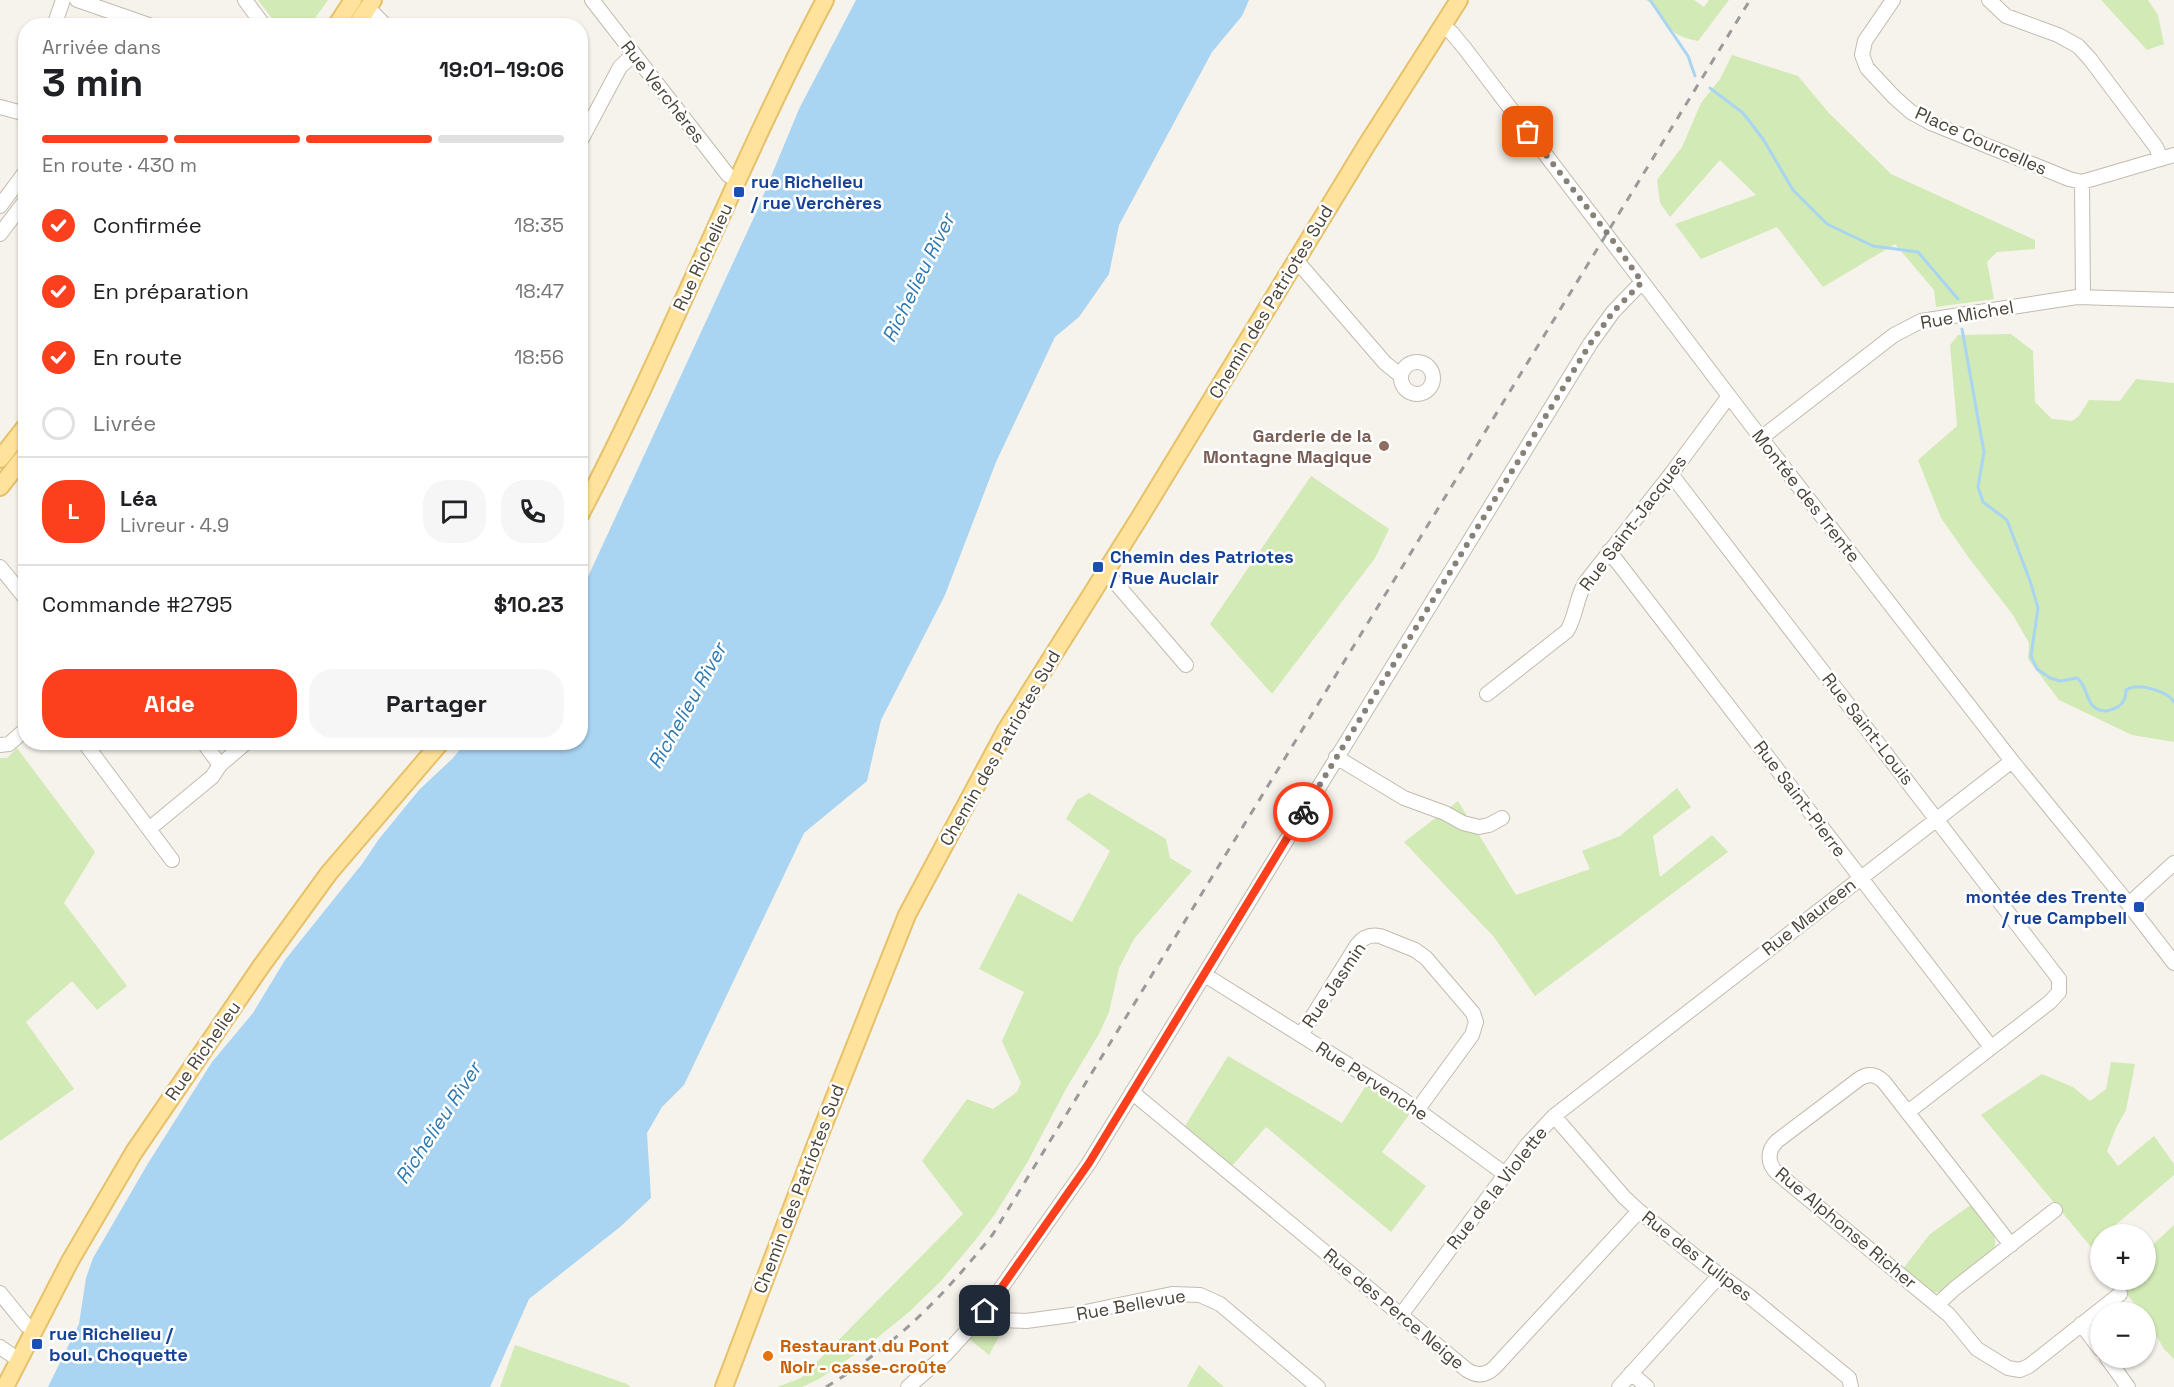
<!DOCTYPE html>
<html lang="fr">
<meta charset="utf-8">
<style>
body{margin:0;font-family:"Space Grotesk",sans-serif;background:#f6f6f6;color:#202124;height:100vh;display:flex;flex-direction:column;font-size:22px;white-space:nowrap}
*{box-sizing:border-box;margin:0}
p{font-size:20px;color:#757577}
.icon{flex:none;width:33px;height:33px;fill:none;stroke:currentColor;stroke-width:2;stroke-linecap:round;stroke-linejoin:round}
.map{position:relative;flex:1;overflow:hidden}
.drawer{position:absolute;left:18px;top:18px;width:570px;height:732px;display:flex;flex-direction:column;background:#fff;border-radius:24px;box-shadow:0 2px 4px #0004}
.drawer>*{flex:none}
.tools{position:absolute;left:2090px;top:1224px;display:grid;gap:12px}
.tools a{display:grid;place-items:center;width:66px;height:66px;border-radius:50%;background:#fff;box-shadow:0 2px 4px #0004;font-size:30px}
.pin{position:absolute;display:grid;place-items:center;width:51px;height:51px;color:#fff;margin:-26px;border-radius:12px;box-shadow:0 3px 9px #0006}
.courier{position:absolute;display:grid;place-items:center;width:60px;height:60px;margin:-30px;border:4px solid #fc3f1d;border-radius:50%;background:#fff;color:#222;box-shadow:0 2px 8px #0007}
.summary em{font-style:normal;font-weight:600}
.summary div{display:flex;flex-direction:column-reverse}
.summary{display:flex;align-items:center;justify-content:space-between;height:102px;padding:0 24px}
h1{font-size:39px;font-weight:600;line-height:45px}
.bar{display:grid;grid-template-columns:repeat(4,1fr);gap:9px 6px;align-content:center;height:72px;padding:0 24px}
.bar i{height:8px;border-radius:4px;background:#e0e0e0}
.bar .active{background:#fc3f1d}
.bar p{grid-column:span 4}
.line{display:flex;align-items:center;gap:15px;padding:0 24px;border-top:2px solid #e0e0e0}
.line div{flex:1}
.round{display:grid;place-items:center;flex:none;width:63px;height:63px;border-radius:24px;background:#f6f6f6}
ol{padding:0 24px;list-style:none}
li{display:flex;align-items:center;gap:18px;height:66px}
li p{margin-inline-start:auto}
li .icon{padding:6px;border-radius:50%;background:#fc3f1d;color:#fff;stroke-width:4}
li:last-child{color:#757577}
li i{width:33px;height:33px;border:3px solid #e0e0e0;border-radius:50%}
.button{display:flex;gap:12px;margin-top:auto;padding:12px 24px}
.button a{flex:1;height:69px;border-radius:24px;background:#fc3f1d;color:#fff;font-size:24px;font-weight:600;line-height:69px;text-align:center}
.button a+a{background:#f6f6f6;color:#202124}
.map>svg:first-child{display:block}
</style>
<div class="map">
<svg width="2174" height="1387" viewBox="0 0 2174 1387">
<rect width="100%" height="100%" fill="#f6f3ec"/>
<path fill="#d2eab5" d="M258,0H328L310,25L278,26Z
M1646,0H1694L1704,7L1709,0H1729L1698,41C1689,39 1679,37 1672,30C1663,20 1658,6 1646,0Z
M2101,0H2148L2158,15L2164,44L2147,50Z
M1732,55L1798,76L1828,112L1891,174L2035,240V249L1997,252L1987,262L1994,299L1936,307L1934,290L1895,244L1823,287L1777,227L1701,259L1675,224L1756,195L1720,160L1670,217L1660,203L1657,180L1682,147L1701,103L1720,79Z
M2011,334L2033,351L2035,402L2052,419L2072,421L2079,416L2089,400L2120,401L2136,379L2174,383V742L2132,735L2059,700L2028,659L2029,643L2013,615L1969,558L1941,518L1918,460L1957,426L1950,345L1958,335Z
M1311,476L1389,529L1375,558L1272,694L1210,624Z
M17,748L95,852L64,903L127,986L97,1010L72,981L26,1022L74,1089L0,1141V758H7Z
M1677,788L1691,807L1653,836L1660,877L1712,835L1728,852L1535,996L1494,937L1404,842L1458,801L1516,895L1590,869L1582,851L1620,836Z
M1089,793L1166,839L1170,858L1192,871L1134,939L1119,968L1109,1012L1099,1034L1066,1089L1027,1163L995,1214L973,1243L941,1281L909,1312L867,1346L819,1379L802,1387H777L801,1378L963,1214L922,1161L967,1099L993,1109L1017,1092L1021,1083L1002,1041L1024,992L979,969L1018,893L1072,922L1110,851L1066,819L1077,800Z
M1228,1056L1342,1123L1367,1084L1411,1112L1382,1152L1426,1186L1391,1232L1266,1127L1232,1166L1185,1126Z
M2111,1062L2135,1064L2126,1110L2116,1128L2107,1151L2118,1166L2154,1136L2174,1164V1175L2105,1234H2100V1239L2091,1247L1981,1115L2042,1074L2073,1087L2090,1101L2106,1089Z
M1972,1204C1982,1217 2002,1234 1993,1251L1943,1291C1927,1297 1914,1279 1902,1270L1930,1234Z
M2174,1225V1359L2164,1349L2145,1317V1312H2142L2115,1281L2145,1280V1252Z
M987,1325L1004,1327L989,1355L968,1338L980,1328Z
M515,1345L627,1384L631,1387H500Z
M1199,1365L1224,1387H1187Z"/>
<path fill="#a9d4f2" d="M856,0H1249L1242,16L1212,52L1119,225L1109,274L1079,317L1055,337L996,462L945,595L881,720L867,781L804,833L684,1085L662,1107L647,1133L651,1198L620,1227L529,1299L490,1387H48L79,1324L86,1278L93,1258L147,1165L212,1062L253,1013L285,960L362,864L379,839L419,790L453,758L465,743L580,742L581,589L586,581L756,213L799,109Z"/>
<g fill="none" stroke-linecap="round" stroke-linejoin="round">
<path stroke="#a9d4f2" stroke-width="3" d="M1650,0L1688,56L1695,76
M1710,88L1743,113L1763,139L1793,190L1827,224L1873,246L1918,252L1958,299
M1962,329L1984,452L1978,487L1983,502L2007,520L2030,581L2038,608L2031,656L2037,669L2050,678L2060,681L2077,678C2090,687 2084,711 2106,711C2110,710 2115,709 2119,706C2125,702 2126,696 2126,690C2138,682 2167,691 2174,702"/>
<defs>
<path id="minor" d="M77,0L152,26
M245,0L264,26
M592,0L728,175L738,180
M1893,0L1865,41L1862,55L1867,68L1894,97L1911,112L1931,123L2069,179L2082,182L2174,155
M1989,0L2006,16L2058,35L2078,46L2090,59L2156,147L2161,159
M368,8L386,26
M1442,25L1452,33L1466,50L1761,438L2012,761L2123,897L2174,963
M54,26L63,0
M0,107L26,114
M580,142L620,67L634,54
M2082,182L2083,296
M0,206L26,171
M0,234L26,200
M1296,260L1385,363L1400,375
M1401 378a16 16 0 1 1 32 0a16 16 0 1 1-32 0Z
M1761,438L1894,335L1921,321L2077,297L2174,300
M1671,474L2059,979V992L2050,1002L1908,1112
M1609,551L1991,1047
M0,567L26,599
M1104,574L1114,581L1186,665
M1487,694L1567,631C1576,616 1576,599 1585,583L1671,474L1729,396
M84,742L172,860
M203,742L220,765
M0,745L9,744L26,729
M1336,757L1404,798L1445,813L1463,823L1479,827L1489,825L1502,818
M149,829L212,777L220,765L247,742
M2129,904L2174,863
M1205,975L1398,1096L1505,1174
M1301,1035L1357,945C1363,937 1370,934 1380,936L1415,950L1426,958L1473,1013L1476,1022L1472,1035L1418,1109
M1133,1093L1467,1370C1476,1376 1485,1376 1494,1368L1639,1211
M1554,1116L1624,1197L1639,1211L1706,1265L1749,1296L1844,1374L1849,1378L1851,1387
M2011,1245L1884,1082C1876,1074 1868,1073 1859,1079L1777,1141C1767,1151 1767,1163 1777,1173L1949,1315L1977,1349L2008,1368L2020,1370L2029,1366L2120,1294
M0,1293L26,1325L34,1329
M1937,1305L1954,1289L2055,1210
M985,1311L1004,1320L1026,1321L1071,1315L1172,1294L1200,1295L1220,1304L1318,1387
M1401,1315L1527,1145L1554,1116L2012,761
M2081,1324L2100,1349
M0,1347L19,1360
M2107,1358L2128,1387
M1631,1373L1647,1387
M908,1387L945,1355L985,1311L1089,1163L1590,344L1613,312L1642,282
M1619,1387L1720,1275"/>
<path id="major" d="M336,26L353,0
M356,26L373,0
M0,459L26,426
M0,487L26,454
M580,515C669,347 736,168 825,0
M5,1387L70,1261L134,1152L262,965L329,873L441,742
M724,1387L816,1144L907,915L1006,730L1140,517L1366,146L1459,0"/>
</defs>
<use href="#minor" stroke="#c2bbae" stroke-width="16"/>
<use href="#major" stroke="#e6c16a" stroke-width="20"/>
<use href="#minor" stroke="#fff" stroke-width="14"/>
<use href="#major" stroke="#ffe39c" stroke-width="16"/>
<path stroke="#9a9a9a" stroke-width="3" stroke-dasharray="8 8" stroke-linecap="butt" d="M826,1387C896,1345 942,1298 993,1234L1750,0"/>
</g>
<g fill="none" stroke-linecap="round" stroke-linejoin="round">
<path stroke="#878178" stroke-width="6" stroke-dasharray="0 10.8" d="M1303,812L1590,344L1613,312L1642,282L1611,238L1528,132"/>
<path stroke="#fc3f1d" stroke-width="8" d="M985,1311L1089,1163L1303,812"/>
</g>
<g fill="#1a4fb4" stroke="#fff" stroke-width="2">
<rect x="733" y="186" width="12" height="12" rx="3"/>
<rect x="1092" y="561" width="12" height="12" rx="3"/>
<rect x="2133" y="901" width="12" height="12" rx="3"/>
<rect x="31" y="1338" width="12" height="12" rx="3"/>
</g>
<circle fill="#8d6e63" stroke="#fff" stroke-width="2" cx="1384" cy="446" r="6"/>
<circle fill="#e8710a" stroke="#fff" stroke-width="2" cx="768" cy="1356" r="6"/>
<g text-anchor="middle" stroke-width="5" stroke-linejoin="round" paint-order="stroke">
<g font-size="18" fill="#4b4439" stroke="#fff">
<text transform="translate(663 92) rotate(52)" y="6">Rue Verchères</text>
<text transform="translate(1981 141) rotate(24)" y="6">Place Courcelles</text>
<text transform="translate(703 257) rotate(-65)" y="6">Rue Richelieu</text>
<text transform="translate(1271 302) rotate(-59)" y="6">Chemin des Patriotes Sud</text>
<text transform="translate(1967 315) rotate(-10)" y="6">Rue Michel</text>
<text transform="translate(1806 496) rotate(52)" y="6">Montée des Trente</text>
<text transform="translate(1633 523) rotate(-53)" y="6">Rue Saint-Jacques</text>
<text transform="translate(1868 729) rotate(52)" y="6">Rue Saint-Louis</text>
<text transform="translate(1000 748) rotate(-60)" y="6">Chemin des Patriotes Sud</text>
<text transform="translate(1800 799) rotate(53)" y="6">Rue Saint-Pierre</text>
<text transform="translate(1809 917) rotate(-38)" y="6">Rue Maureen</text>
<text transform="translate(1334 985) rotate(-56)" y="6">Rue Jasmin</text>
<text transform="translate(203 1051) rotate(-55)" y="6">Rue Richelieu</text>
<text transform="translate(1372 1081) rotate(33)" y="6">Rue Pervenche</text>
<text transform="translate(1497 1188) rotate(-52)" y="6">Rue de la Violette</text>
<text transform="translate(799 1189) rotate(-69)" y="6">Chemin des Patriotes Sud</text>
<text transform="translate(1846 1228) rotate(40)" y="6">Rue Alphonse Richer</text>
<text transform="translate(1697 1256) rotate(38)" y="6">Rue des Tulipes</text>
<text transform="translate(1131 1305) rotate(-10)" y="6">Rue Bellevue</text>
<text transform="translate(1394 1309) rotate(40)" y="6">Rue des Perce Neige</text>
</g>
<g font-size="18" font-weight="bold" fill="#164399" stroke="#fff" text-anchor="start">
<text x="751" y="188">rue Richelieu<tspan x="751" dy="21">/ rue Verchères</tspan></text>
<text x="1110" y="563">Chemin des Patriotes<tspan x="1110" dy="21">/ Rue Auclair</tspan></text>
<text x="2127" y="903" text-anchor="end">montée des Trente<tspan x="2127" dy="21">/ rue Campbell</tspan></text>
<text x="49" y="1340">rue Richelieu /<tspan x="49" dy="21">boul. Choquette</tspan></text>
</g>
<g font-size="18" font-weight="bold" fill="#785e54" stroke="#fff" text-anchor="end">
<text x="1372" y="442">Garderie de la<tspan x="1372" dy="21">Montagne Magique</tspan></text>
</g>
<g font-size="18" font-weight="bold" fill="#c56008" stroke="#fff" text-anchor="start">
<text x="780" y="1352">Restaurant du Pont<tspan x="780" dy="21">Noir - casse-croûte</tspan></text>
</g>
<g font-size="20" font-style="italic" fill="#2e7ab2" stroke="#fff">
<text transform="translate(918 278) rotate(-64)" y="7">Richelieu River</text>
<text transform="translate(687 706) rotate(-61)" y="7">Richelieu River</text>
<text transform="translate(438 1123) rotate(-57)" y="7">Richelieu River</text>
</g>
</g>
</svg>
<div class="tools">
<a>+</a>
<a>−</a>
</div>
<div class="pin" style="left:1528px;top:132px;background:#ea580c"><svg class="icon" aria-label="bag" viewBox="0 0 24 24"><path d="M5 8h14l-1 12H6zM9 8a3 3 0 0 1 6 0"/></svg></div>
<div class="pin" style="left:985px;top:1311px;background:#1f2937"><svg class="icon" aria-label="home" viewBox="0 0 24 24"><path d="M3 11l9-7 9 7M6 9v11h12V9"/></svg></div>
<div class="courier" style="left:1303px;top:812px"><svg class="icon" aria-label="bike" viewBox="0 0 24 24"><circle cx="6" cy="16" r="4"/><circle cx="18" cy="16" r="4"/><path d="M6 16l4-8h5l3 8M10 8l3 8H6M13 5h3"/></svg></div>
<section class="drawer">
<div class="summary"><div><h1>3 min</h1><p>Arrivée dans</p></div><em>19:01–19:06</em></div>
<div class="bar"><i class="active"></i><i class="active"></i><i class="active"></i><i></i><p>En route · 430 m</p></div>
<ol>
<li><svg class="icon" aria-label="check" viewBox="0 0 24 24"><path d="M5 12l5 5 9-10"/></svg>Confirmée<p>18:35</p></li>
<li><svg class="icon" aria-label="check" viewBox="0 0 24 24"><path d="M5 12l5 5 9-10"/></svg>En préparation<p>18:47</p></li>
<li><svg class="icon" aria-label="check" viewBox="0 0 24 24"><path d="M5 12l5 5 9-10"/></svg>En route<p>18:56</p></li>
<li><i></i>Livrée</li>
</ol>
<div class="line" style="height:108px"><b class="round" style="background:#fc3f1d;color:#fff">L</b><div><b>Léa</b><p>Livreur · 4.9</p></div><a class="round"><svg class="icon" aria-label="chat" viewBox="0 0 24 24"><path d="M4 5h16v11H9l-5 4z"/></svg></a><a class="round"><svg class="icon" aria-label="phone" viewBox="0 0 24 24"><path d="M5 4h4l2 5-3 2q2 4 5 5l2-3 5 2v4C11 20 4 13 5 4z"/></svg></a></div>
<div class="line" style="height:78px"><div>Commande #2795</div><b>$10.23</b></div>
<div class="button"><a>Aide</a><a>Partager</a></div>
</section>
</div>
